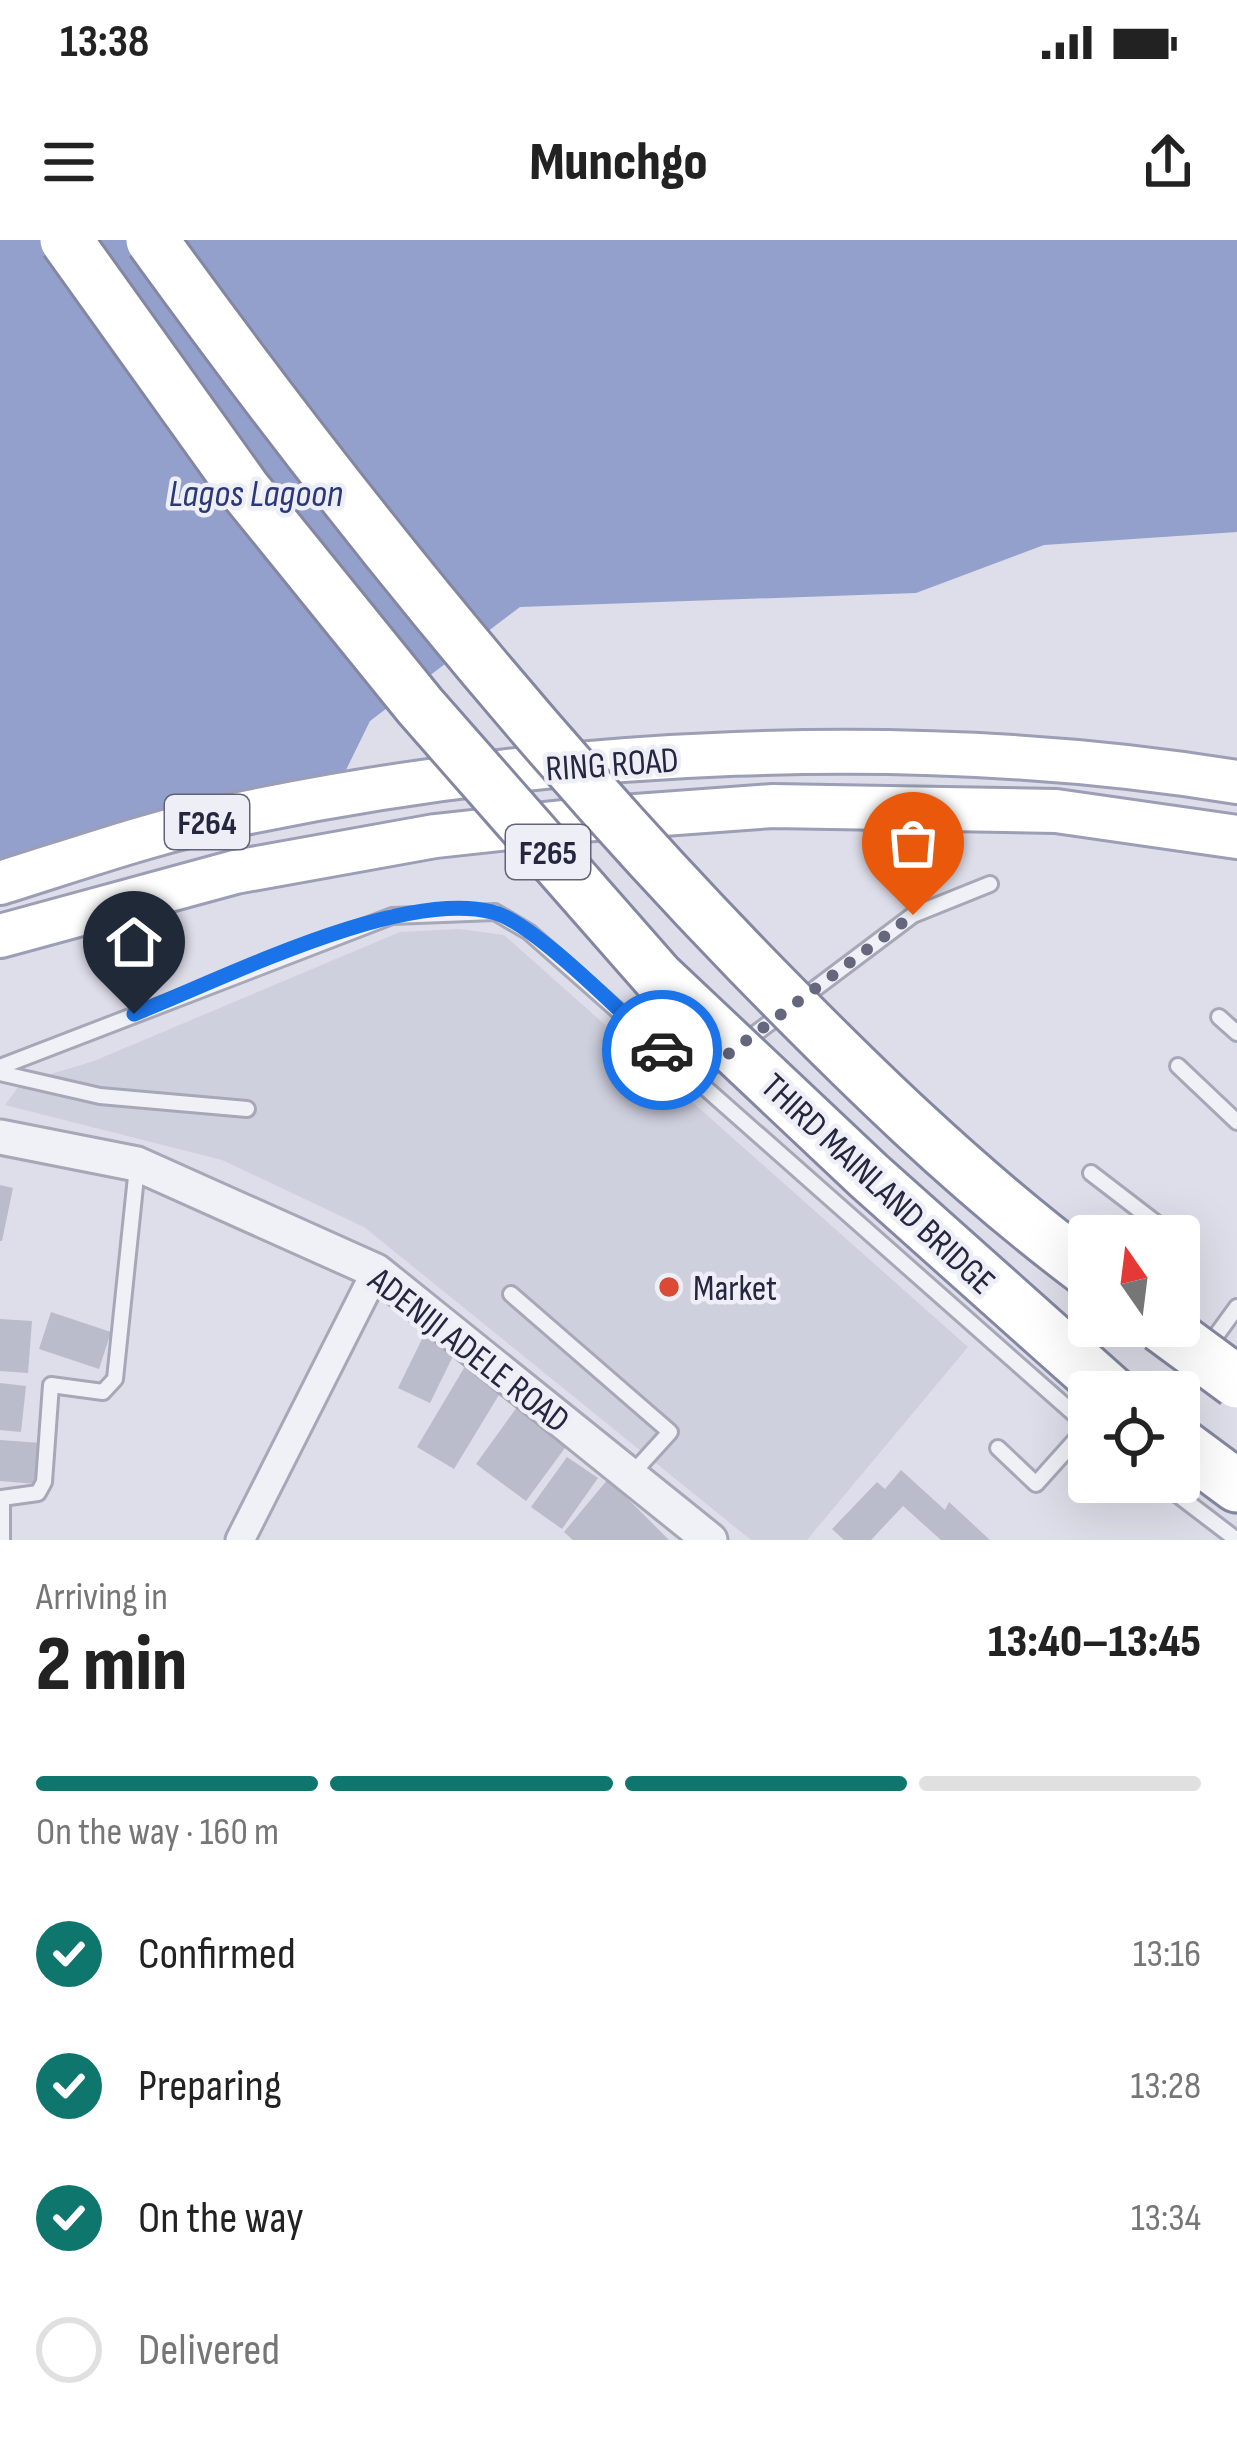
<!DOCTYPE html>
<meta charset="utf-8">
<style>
body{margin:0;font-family:"Sofia Sans Condensed",sans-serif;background:#f2f2f2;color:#222;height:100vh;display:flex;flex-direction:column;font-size:45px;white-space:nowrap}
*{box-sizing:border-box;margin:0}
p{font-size:39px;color:#767676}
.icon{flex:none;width:66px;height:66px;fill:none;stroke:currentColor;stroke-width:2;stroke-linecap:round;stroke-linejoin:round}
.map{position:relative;height:1300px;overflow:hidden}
.drawer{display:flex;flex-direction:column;background:#fff;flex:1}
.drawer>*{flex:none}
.needle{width:78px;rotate:346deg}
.tools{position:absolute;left:1068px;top:975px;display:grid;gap:24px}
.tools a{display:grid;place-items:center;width:132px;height:132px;border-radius:12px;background:#fff;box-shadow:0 12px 48px #0002;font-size:60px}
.pin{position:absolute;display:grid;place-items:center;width:102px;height:102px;color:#fff;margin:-123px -51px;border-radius:50% 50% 50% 0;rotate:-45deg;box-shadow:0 0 12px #0007}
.pin .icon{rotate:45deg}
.courier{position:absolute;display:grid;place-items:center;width:120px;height:120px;margin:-60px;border:9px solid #1a73e8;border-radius:50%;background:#fff;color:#222;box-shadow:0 3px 15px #0007}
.headline em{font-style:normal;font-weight:800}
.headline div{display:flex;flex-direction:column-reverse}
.headline{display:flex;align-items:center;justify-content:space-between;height:204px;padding:0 36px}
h1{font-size:78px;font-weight:800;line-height:90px}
.bar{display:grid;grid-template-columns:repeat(4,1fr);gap:18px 12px;align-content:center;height:144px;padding:0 36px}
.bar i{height:15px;border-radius:9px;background:#e0e0e0}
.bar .on{background:#0f766e}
.bar p{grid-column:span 4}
ol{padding:0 36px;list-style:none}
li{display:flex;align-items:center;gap:36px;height:132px}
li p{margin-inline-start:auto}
li .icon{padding:12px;border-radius:50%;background:#0f766e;color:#fff;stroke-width:4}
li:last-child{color:#767676}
li i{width:66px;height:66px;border:6px solid #e0e0e0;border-radius:50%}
.status{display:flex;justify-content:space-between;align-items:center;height:84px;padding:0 60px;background:#fff;direction:ltr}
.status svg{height:33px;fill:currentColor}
header{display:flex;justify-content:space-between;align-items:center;height:156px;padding:0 36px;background:#fff;font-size:54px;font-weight:800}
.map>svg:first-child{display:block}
</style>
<div class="status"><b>13:38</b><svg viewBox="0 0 49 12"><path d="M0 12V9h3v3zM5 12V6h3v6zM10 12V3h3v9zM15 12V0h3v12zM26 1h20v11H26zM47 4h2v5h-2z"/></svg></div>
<header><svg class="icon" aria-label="menu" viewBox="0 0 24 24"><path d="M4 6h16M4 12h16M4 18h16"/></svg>Munchgo<svg class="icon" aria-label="share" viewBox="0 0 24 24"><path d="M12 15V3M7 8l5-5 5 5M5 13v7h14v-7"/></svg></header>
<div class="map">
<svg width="1237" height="1300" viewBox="0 0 1237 1300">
<rect width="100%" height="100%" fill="#dddee9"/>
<path fill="#cfd0de" d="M459,689L504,695L968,1107L807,1300H751L364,987L222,920L5,865L21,843L94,821L400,692Z"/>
<path fill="#94a0cc" d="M0,0H1237V292L1044,305L916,353L520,367L370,481L345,532L0,630Z"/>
<path fill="#babccc" d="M0,945L13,948L2,1001H0Z
M51,1072L111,1092L99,1129L39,1109Z
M0,1079L32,1081L28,1133L0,1131Z
M424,1095L456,1110L430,1163L398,1148Z
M467,1123L505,1145L454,1229L417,1207Z
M0,1143L26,1146L21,1192L0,1190Z
M522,1160L573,1197L526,1261L476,1224Z
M0,1200L41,1203L37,1244L0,1241Z
M567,1217L598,1238L562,1289L531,1267Z
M901,1230L945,1270L949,1262L990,1300H941L903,1266L871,1300H844L832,1289L877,1242L885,1249Z
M608,1239L669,1300H573L564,1292Z"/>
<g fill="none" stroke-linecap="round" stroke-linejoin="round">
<defs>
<path id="service" d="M1219,777L1237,793
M1178,826L1237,882
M0,827L392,676L495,672L529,692L1089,1187
M0,833L100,856L247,869
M695,839L913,675L990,644
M1091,933L1160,986
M511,1054L670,1192L631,1235
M1175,1152L1237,1067
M998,1208L1036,1244L1088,1186
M1161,1242L1237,1300
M2,1300V1258L38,1253L44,1242L51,1145L103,1152L115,1139L137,927"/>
<path id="minor" d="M240,1300L376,1031"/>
<path id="tertiary" d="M0,897L137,924L376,1031L710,1300"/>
<path id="primary" d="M0,643C77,619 156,591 235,575C552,508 917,490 1237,542
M0,696L235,632L435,596L581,580L773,566L1056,571L1237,597"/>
<path id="motorway" d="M1179,1203L1237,1246"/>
</defs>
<use href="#service" stroke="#a6a7b7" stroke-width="20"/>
<use href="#minor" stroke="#a6a7b7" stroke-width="33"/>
<use href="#tertiary" stroke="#a6a7b7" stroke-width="39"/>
<use href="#primary" stroke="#9b9eb5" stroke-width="48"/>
<use href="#motorway" stroke="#8387a1" stroke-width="57"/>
<use href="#service" stroke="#f0f1f6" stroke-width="14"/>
<use href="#minor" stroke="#f0f1f6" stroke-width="27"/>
<use href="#tertiary" stroke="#f0f1f6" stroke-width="33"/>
<use href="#primary" stroke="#fff" stroke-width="42"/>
<use href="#motorway" stroke="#fff" stroke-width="51"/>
<defs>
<path id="motorway-bridge" d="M66,0L245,250L420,466L658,737L869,936L1111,1152
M152,0C335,253 530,496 747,720C855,831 965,939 1089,1032
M1161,1086L1237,1142"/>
</defs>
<use href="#motorway-bridge" stroke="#8387a1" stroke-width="57" stroke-linecap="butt"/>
<use href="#motorway-bridge" stroke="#fff" stroke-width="51"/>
</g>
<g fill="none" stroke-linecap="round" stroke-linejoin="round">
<path stroke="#65677c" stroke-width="12" stroke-dasharray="0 21.6" d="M662,810L695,839L913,675"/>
<path stroke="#1a73e8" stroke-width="15" d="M134,774C223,739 399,649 492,672C533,681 626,778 662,810"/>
</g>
<circle fill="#db4a35" stroke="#edeef6" stroke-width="4.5" cx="669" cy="1047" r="12"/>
<g text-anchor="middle" stroke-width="9" stroke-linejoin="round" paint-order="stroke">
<g fill="#edeef6" stroke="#616377" stroke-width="3">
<rect x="165" y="555" width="84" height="54" rx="9"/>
<rect x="506" y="585" width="84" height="54" rx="9"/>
</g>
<g font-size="33" font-weight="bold" fill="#252741">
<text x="207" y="594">F264</text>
<text x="548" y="624">F265</text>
</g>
<g font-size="36" fill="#252741" stroke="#edeef6">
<text transform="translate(612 523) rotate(-4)" y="13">RING ROAD</text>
<text transform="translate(879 943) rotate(43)" y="13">THIRD MAINLAND BRIDGE</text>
<text transform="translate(470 1109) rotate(38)" y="13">ADENIJI ADELE ROAD</text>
</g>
<g font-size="36" fill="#252741" stroke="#edeef6" text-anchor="start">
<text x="693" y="1060">Market</text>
</g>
<g font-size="39" font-style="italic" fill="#2b3878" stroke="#edeef6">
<text x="256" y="266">Lagos Lagoon</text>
</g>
</g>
</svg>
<div class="tools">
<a><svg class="needle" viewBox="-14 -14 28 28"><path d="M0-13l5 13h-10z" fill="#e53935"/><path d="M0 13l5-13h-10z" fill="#767676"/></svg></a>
<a><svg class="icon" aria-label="locate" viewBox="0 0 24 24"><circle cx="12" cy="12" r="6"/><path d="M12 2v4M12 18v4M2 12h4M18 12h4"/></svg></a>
</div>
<div class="pin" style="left:913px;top:675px;background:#ea580c"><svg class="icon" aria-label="bag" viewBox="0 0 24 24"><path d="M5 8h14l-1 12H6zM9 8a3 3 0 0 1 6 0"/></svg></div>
<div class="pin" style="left:134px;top:774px;background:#1f2937"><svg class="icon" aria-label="home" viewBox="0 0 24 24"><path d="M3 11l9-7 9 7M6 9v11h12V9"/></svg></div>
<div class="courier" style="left:662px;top:810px"><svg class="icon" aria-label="car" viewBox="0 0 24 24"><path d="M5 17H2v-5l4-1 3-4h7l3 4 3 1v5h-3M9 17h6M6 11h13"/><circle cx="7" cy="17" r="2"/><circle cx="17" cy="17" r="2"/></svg></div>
</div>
<section class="drawer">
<div class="headline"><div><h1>2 min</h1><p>Arriving in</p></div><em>13:40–13:45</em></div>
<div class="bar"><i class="on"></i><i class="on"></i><i class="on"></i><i></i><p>On the way · 160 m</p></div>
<ol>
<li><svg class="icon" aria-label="check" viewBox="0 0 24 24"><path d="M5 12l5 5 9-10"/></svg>Confirmed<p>13:16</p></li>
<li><svg class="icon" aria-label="check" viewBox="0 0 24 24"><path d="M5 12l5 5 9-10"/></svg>Preparing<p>13:28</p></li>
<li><svg class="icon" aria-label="check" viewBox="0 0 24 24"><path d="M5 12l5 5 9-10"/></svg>On the way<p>13:34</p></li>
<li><i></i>Delivered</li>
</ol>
</section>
